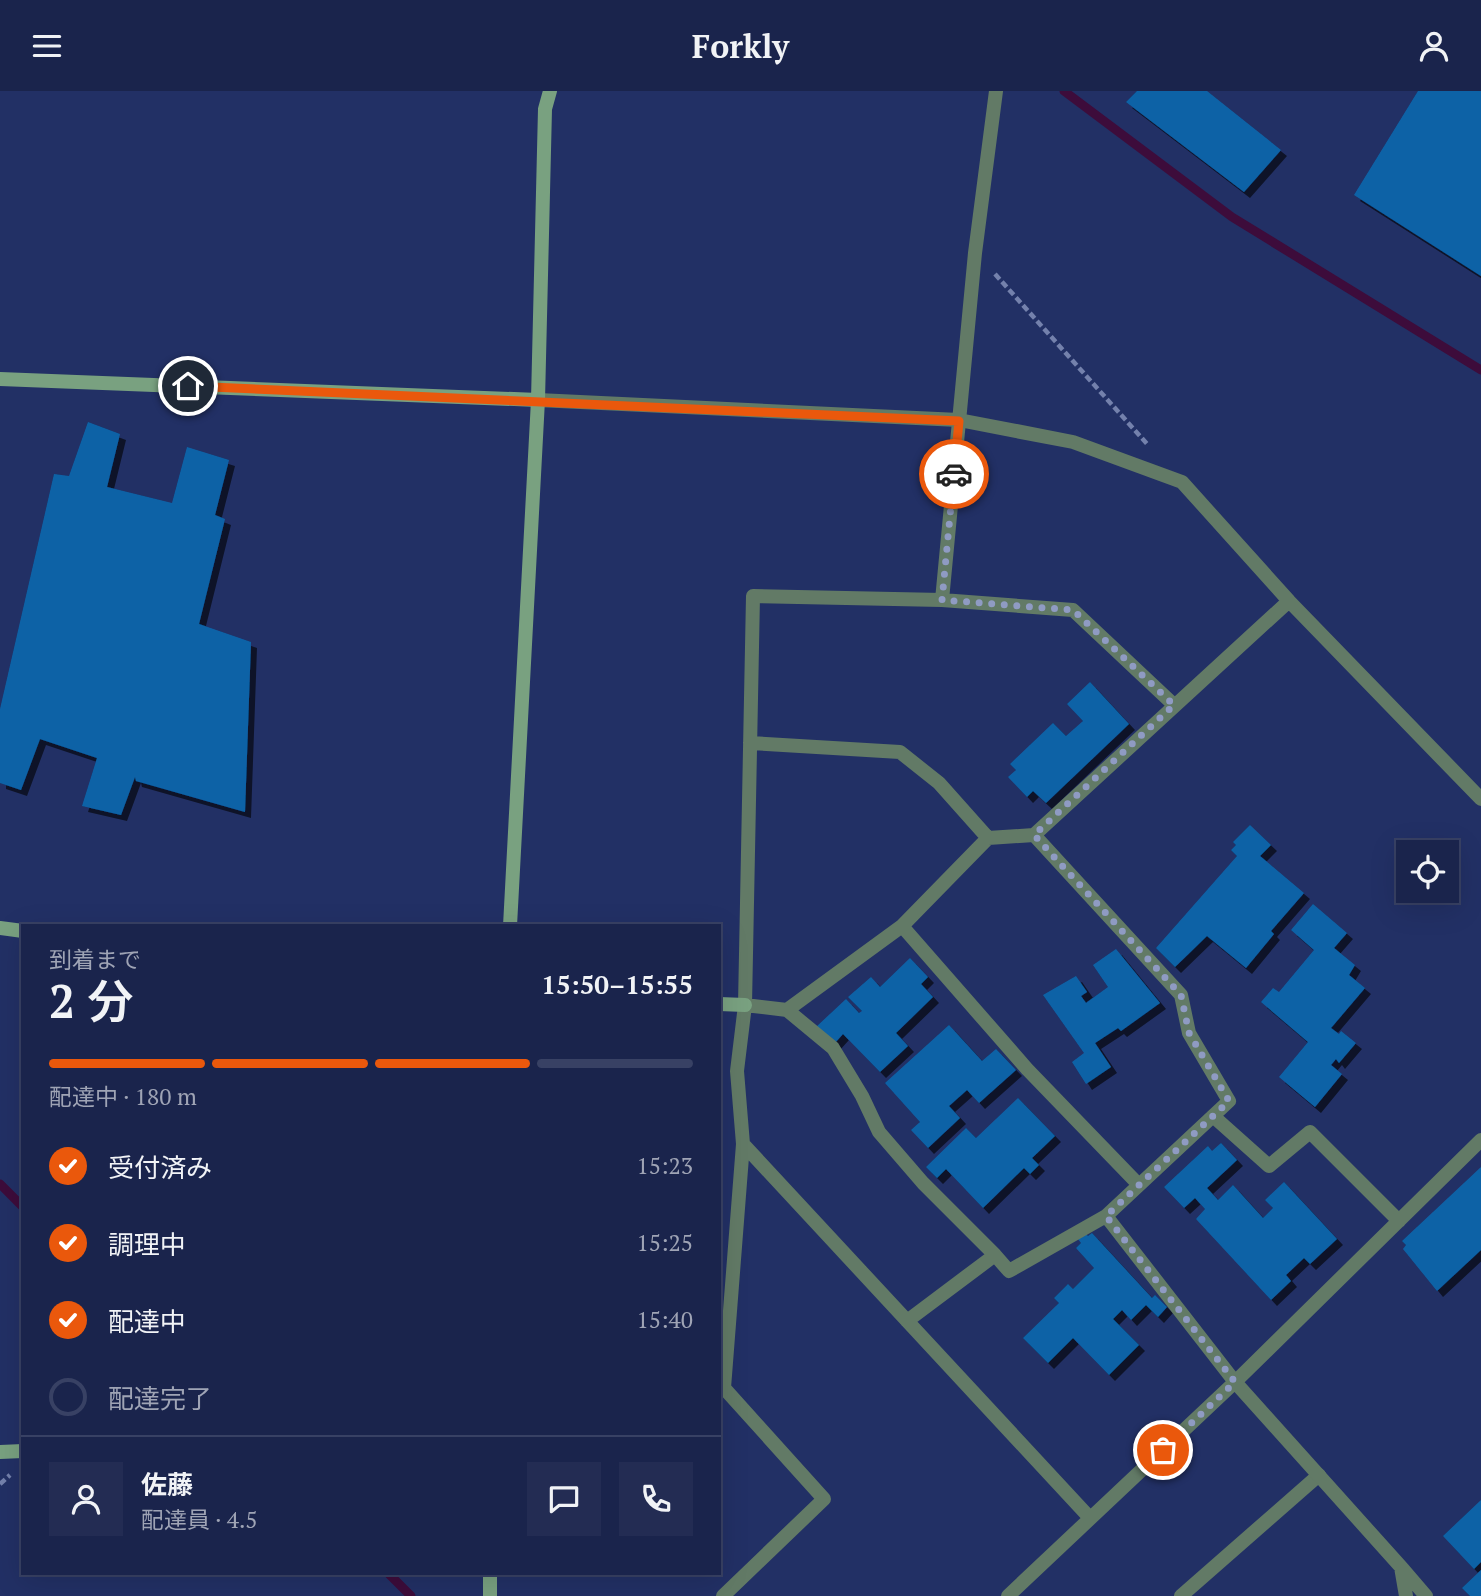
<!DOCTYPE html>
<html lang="ja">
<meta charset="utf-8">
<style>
body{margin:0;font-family:"PT Serif","Noto Sans JP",serif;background:#232c53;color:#f1f3f6;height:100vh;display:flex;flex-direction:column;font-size:26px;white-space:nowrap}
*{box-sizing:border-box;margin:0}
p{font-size:23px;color:#9fa4b5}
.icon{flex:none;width:38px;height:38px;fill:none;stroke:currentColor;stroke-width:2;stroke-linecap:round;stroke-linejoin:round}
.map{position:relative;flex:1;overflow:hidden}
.drawer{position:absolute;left:21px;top:833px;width:700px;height:651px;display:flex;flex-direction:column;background:#1a244c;border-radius:0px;box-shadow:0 7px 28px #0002,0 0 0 2px #384164}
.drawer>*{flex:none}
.buttons{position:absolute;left:1396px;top:749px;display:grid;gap:14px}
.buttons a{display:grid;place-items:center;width:63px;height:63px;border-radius:0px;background:#1a244c;box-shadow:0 7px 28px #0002,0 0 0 2px #384164;font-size:35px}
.pin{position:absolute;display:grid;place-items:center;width:60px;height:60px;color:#fff;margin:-30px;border:4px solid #fff;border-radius:50%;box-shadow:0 2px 7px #0007}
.courier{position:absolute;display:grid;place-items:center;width:70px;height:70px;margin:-35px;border:5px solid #ea580c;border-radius:50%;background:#fff;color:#222;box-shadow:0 2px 9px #0007}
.summary em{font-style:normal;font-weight:600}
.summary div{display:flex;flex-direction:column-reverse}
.summary{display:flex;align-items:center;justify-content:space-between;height:119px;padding:0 28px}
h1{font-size:46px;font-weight:600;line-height:52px}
.bar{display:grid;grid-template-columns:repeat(4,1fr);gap:10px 7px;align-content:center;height:84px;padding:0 28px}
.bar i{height:9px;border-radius:5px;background:#384164}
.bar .current{background:#ea580c}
.bar p{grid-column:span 4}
.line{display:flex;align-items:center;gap:18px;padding:0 28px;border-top:2px solid #384164}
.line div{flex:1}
.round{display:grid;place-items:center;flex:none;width:74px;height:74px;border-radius:0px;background:#232c53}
ol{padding:0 28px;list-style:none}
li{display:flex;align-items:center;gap:21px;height:77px}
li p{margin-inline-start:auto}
li .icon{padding:7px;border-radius:50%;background:#ea580c;color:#fff;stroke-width:4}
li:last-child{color:#9fa4b5}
li i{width:38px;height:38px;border:4px solid #384164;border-radius:50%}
header{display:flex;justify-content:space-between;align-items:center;height:91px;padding:0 28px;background:#1a244c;font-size:32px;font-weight:600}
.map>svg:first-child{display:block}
</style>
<header><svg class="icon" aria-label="menu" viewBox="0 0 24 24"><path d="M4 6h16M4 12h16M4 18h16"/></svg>Forkly<svg class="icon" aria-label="person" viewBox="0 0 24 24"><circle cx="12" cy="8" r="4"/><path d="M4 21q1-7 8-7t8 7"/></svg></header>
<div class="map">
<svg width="1481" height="1505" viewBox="0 0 1481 1505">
<defs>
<filter id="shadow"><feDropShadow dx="6" dy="6" stdDeviation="0" flood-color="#0009"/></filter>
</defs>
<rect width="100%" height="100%" fill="#223065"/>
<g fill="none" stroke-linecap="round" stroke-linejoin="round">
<path stroke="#3d0c3b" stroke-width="9" d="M1064,0L1232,126L1481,279
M0,1093L23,1116
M388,1482L411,1505"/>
</g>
<path fill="#0c62a6" filter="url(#shadow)" d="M1137,0H1207L1281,59L1244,101L1126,11Z
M1418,0H1481V185L1354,104Z
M88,331L120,343L107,396L172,412L187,356L229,369L215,424L225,428L199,533L251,551L245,721L136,690L135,686L121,724L82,715L97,667L40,648L21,699L0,692V618L54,383L69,385Z
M1090,591L1129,633L1046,712L1033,700L1027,706L1008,686L1016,679L1010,673L1053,632L1066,645L1083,630L1067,613Z
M1250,734L1271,754L1260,765L1304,802L1271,840L1274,843L1246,877L1207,845L1175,876L1156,857L1237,765L1231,759L1236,754L1233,751Z
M1313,813L1347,842L1334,857L1355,874L1349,884L1365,897L1331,937L1339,943L1341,940L1356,952L1339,972L1336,968L1331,974L1342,983L1315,1016L1279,986L1308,951L1261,911L1273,897L1279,901L1314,859L1291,839Z
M1116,858L1160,912L1121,940L1118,937L1095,952L1111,976L1086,993L1072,971L1084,962L1043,904L1076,885L1087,901L1081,905L1086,912L1108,896L1093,874Z
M910,867L928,886L921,893L933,906L896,942L908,955L880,981L843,943L834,953L816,936L846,908L859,922L862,920L848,906L871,886L880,896Z
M949,934L982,970L996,958L1016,979L979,1012L967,999L949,1015L960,1027L928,1057L911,1039L920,1031L885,992Z
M1018,1007L1055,1045L1032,1067L1039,1074L1030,1083L1024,1077L983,1117L946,1078L937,1087L926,1076L966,1037L976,1047Z
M1221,1052L1237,1069L1207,1097L1218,1109L1233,1094L1263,1127L1273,1117L1265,1109L1284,1091L1337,1148L1310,1173L1304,1167L1286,1184L1291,1190L1271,1209L1196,1128L1205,1118L1195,1107L1184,1117L1164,1096L1208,1055L1212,1060Z
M1481,1076V1159L1437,1200L1403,1158L1406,1154L1402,1150Z
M1085,1142L1088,1145L1092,1142L1152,1207L1155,1204L1167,1216L1158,1226L1146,1214L1131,1229L1122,1219L1113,1228L1139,1254L1109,1284L1073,1247L1048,1272L1023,1247L1059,1212L1054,1207L1068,1193L1073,1198L1094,1177L1076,1157L1081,1152L1078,1148Z
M1481,1409V1471L1474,1478L1443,1445Z
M1481,1479V1505H1470L1462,1497Z"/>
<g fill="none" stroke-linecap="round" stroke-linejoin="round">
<path stroke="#7481ac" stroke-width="4.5" stroke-dasharray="7 3.5" stroke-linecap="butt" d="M995,183L1148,354
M0,1393L10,1384"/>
<path stroke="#627a66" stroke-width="14" d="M1181,1505L1319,1384"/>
<path stroke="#627a66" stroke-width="14" d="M538,309L959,329L1073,351L1182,391L1289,510L1481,708
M942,509L1073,519L1174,614
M750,652L900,661L939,692L988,747L1034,744L1289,510
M988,747L902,835L787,919L745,914L737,980L743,1053L1090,1427
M902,835L1027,978L1139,1094
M745,914L753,505L942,509L975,162L996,0
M787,919L833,957L862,1005L879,1041L923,1092L995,1164
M1213,1025L1269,1075L1310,1041L1399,1130
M1106,1125L1235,1291L1401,1476L1406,1505
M907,1230L995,1164L1009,1180L1106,1125L1229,1010L1189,942L1181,904L1034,744
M1402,1477L1426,1505
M723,1505L824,1408L724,1297L743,1053
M1008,1505L1235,1291L1481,1049"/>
<path stroke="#79a180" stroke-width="14" d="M0,288L538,309
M510,835L538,309L545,18L550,0
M0,837L23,840
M719,913L745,914
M0,1361L23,1360
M490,1505V1482"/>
</g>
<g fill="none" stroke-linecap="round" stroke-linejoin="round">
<path stroke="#8f9bc3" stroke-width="7" stroke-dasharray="0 12.6" d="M954,383L942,509L1073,519L1174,614L1034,744L1181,904L1189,942L1229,1010L1106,1125L1235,1291L1163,1359"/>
<path stroke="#ea580c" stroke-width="9" d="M188,295L959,330L954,383"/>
</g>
</svg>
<div class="buttons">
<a><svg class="icon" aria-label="locate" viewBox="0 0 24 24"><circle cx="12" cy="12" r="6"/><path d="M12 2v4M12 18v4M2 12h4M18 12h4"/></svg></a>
</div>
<div class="pin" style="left:1163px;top:1359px;background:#ea580c"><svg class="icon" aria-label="bag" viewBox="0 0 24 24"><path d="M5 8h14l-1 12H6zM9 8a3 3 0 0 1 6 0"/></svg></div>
<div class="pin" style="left:188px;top:295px;background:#1f2937"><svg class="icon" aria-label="home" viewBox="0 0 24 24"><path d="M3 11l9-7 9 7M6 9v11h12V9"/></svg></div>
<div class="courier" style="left:954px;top:383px"><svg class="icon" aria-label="car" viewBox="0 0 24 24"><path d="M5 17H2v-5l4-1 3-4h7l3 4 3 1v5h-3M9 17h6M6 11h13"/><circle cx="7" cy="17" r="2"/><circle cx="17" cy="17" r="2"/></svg></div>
<section class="drawer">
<div class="summary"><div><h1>2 分</h1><p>到着まで</p></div><em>15:50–15:55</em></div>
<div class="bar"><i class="current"></i><i class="current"></i><i class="current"></i><i></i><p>配達中 · 180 m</p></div>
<ol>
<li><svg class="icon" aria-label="check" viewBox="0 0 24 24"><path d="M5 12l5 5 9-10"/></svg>受付済み<p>15:23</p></li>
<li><svg class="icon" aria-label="check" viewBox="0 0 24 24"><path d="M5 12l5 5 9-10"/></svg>調理中<p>15:25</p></li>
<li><svg class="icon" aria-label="check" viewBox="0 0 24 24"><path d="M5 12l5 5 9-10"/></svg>配達中<p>15:40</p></li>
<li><i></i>配達完了</li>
</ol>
<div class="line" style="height:126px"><a class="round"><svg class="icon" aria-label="person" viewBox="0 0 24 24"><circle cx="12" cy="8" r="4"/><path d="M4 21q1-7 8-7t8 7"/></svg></a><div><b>佐藤</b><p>配達員 · 4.5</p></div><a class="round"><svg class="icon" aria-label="chat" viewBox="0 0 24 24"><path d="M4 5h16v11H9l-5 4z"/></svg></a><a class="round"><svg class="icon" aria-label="phone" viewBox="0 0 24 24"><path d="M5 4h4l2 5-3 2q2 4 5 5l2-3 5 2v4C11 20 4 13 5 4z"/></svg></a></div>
</section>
</div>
